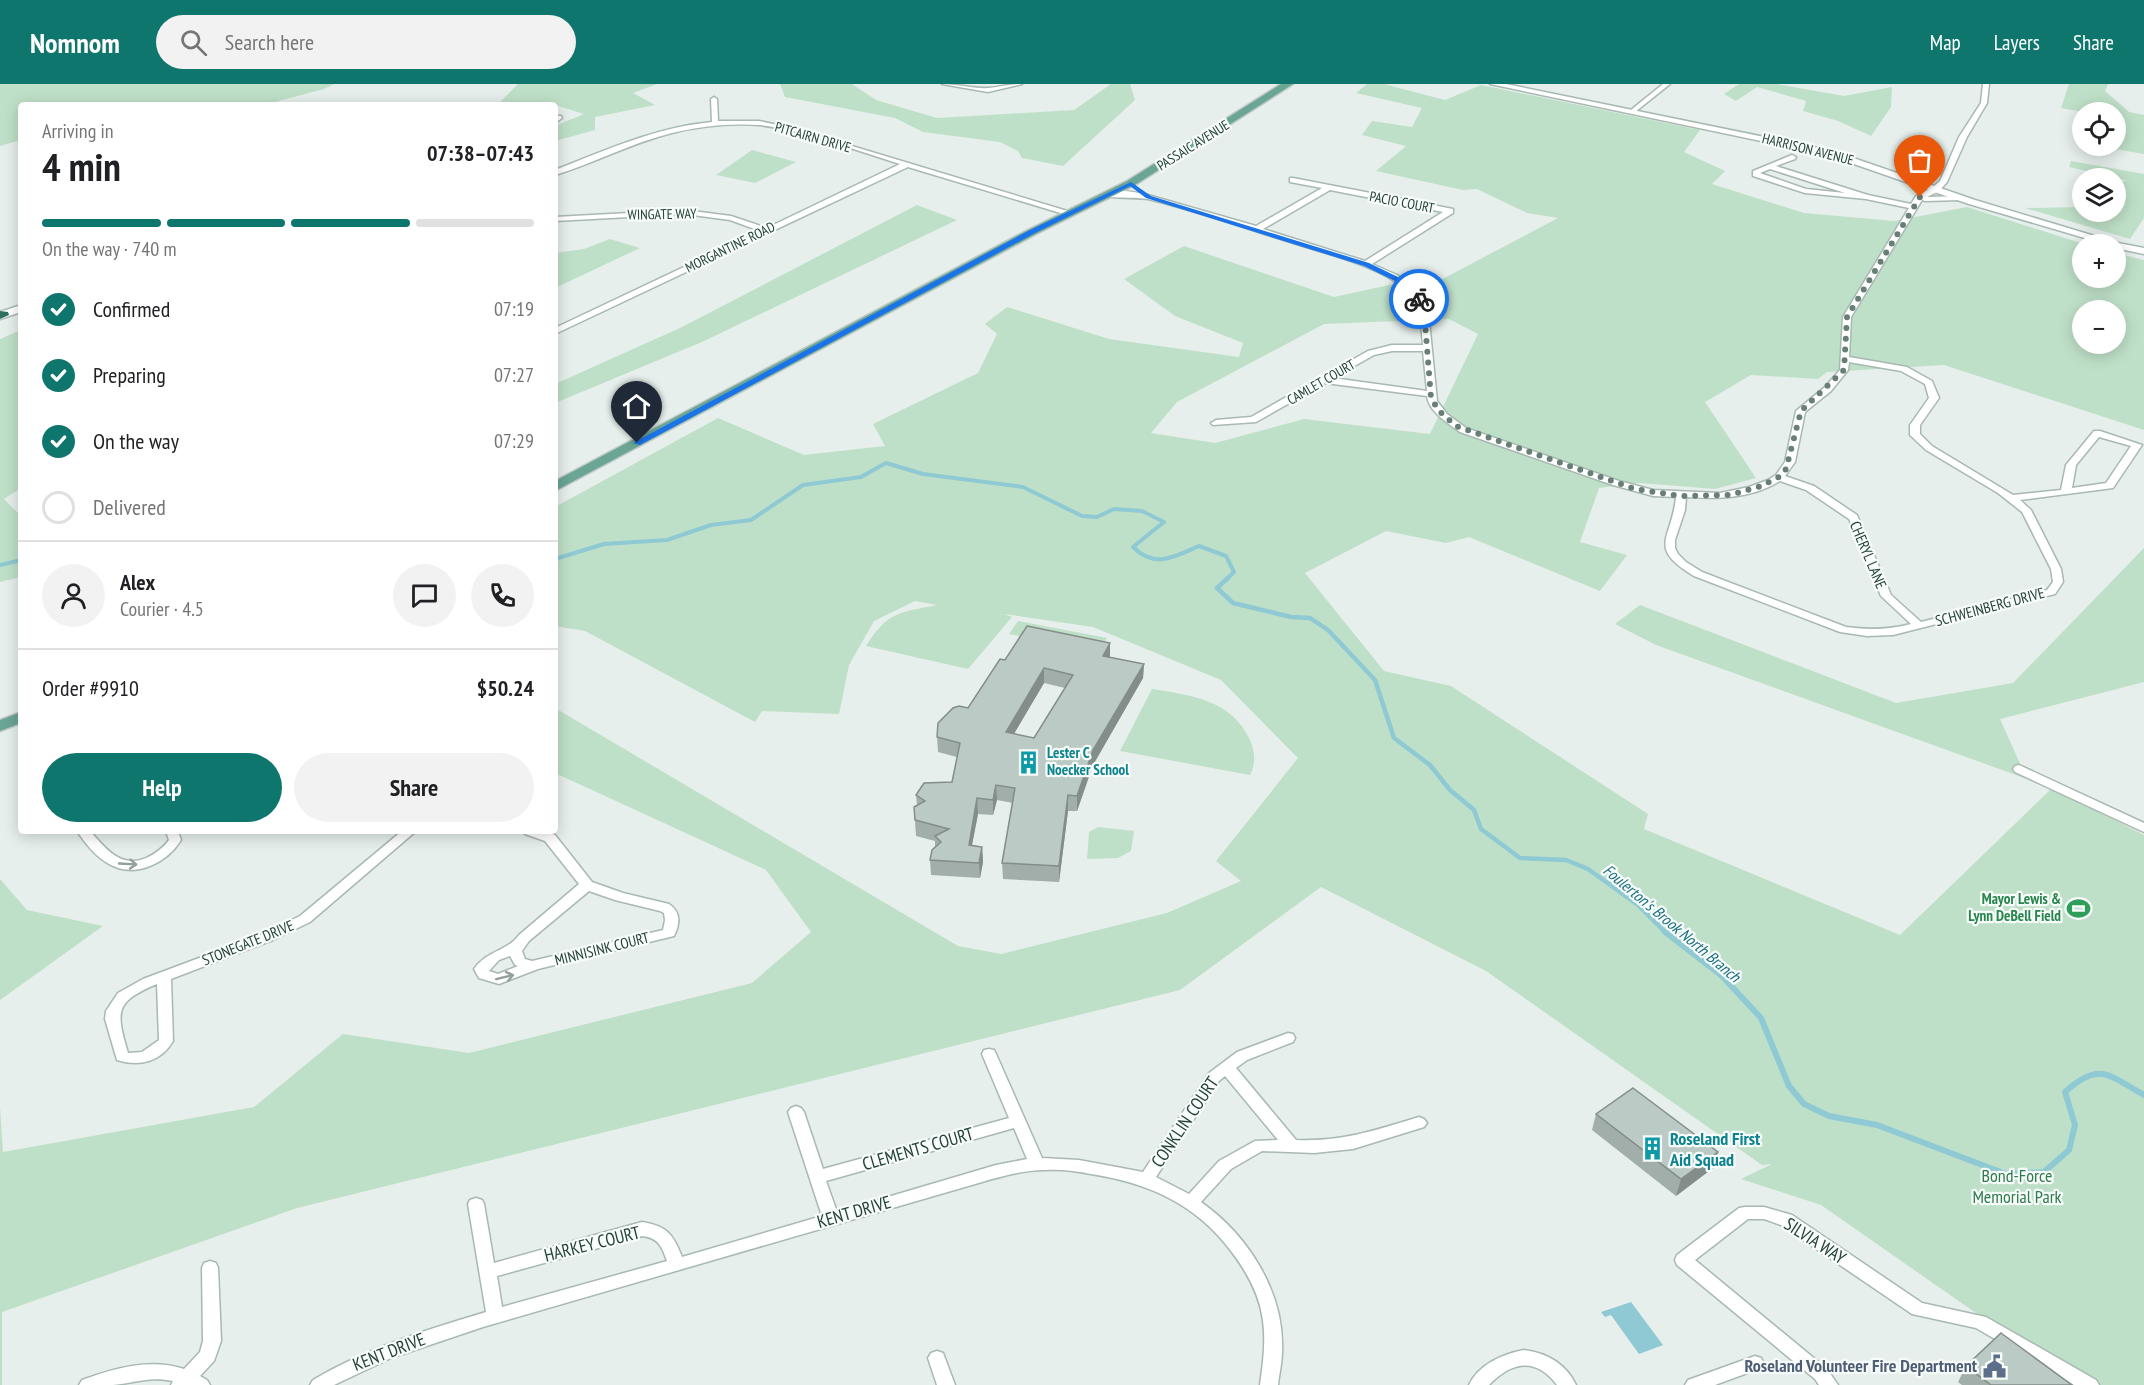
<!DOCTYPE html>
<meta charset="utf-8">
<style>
body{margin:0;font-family:"PT Sans Narrow",sans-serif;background:#f2f2f2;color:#202124;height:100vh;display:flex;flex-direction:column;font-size:22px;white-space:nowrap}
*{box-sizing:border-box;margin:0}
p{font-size:20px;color:#757577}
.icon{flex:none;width:33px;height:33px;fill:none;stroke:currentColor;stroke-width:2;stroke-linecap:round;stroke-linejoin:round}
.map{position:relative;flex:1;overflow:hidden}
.sheet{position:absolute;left:18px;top:18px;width:540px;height:732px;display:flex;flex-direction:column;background:#fff;border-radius:6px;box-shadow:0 3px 15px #0003}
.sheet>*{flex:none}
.controls{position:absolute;left:2072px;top:18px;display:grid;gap:12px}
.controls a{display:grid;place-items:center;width:54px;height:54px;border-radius:50%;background:#fff;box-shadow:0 3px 15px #0003;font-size:30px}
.pin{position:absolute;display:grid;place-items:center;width:51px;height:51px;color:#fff;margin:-62px -26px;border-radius:50% 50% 50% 0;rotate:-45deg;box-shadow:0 0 6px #0007}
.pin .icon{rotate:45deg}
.courier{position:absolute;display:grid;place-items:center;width:60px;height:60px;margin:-30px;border:4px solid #1a73e8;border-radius:50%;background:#fff;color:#222;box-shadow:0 2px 8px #0007}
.summary em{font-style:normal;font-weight:700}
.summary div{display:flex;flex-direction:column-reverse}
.summary{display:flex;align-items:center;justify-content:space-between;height:102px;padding:0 24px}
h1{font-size:39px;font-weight:700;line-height:45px}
.bar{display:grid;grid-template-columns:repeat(4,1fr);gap:9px 6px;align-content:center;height:72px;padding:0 24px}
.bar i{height:8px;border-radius:4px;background:#e0e0e0}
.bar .on{background:#0f766e}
.bar p{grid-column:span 4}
.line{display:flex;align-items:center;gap:15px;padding:0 24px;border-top:2px solid #e0e0e0}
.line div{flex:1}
.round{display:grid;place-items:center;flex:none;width:63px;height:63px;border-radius:32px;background:#f2f2f2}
ol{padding:0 24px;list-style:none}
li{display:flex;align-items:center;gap:18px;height:66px}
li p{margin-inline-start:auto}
li .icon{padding:6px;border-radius:50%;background:#0f766e;color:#fff;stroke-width:4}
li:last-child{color:#757577}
li i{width:33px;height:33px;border:3px solid #e0e0e0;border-radius:50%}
.primary-button{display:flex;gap:12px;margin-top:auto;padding:12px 24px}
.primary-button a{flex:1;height:69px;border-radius:36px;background:#0f766e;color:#fff;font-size:24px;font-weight:700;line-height:69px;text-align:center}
.primary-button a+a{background:#f2f2f2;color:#202124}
header{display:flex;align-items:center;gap:36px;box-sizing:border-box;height:84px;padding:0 30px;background:#0f766e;color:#fff}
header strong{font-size:28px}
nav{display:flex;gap:33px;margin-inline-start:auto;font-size:21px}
.search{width:420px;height:54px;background:#f2f2f2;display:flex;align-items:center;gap:15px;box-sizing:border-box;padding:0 21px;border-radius:33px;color:#757577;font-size:22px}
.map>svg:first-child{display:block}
</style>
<header>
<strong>Nomnom</strong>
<div class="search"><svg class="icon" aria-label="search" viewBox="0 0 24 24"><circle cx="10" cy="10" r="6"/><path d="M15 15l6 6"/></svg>Search here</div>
<nav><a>Map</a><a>Layers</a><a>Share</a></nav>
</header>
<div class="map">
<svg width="2144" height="1301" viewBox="0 0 2144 1301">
<rect width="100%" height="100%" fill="#e6efeb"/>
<path fill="#bfe0c8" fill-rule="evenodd" d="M0,0H334L324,5L271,19L273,21H21V56L0,62Z
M518,0H657L633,9L655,21L595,33V46L555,57V42L584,30L555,21H497Z
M780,0H852L876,16L937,34L1074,26L1111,0H1130L1135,16L1063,82L1022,74L1018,67L1000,58L923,48L895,34L785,13Z
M1367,0H1384L1445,16L1481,1L1700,46L1684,68L1725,87L1712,100L1804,129L1894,137L1967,123L2084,160H2082V194H2115V169L2144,176V346L1944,281L1827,288L1818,295L1751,291L1705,318L1756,394L1715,405L1640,399L1599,404L1580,458L1627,471L1600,507L1469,453L1446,459L1386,447L1305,489L1384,587L1451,602L1648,730L1644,745L1900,851L2052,704L2144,751V1301H2079L1821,1121L1741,1095L1772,1080L1762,1081L1486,887L1321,803L1180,906L297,1124L2,1228V1301H0V1023L3,1068L254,1023L343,950L469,969L752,899L811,848L766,786L555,689V624L958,862L1001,870L1167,829L1241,797L1216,777L1298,674L1221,596L1093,543L1004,530L1012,533L968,585L866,562C888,527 899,529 937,521L915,517L874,537L849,581L839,630L762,627L755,638L585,547L555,542V423L718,334L804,371L885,362L873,340L978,289L997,250L985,240L1007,223L1109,255L1239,273L1243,259L1175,232L1124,195L1184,162L1334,213L1389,201L1433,200L1558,134L1527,129L1477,105L1463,106L1376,87L1406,62L1362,51L1372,37L1412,43L1422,24L1356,9ZM2082,226H2115V260H2082ZM1449,235L1478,250L1430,350L1304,335L1215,359L1151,349L1177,318L1324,240Z
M1739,0H1776L1844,12L1892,3L1891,23L1871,52L1838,37L1803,27L1806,17L1757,3L1736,17L1724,10Z
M2069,0H2108L2105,7L2129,28L2144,31V70L2098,62H2115V39L2124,37L2115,35V28H2083L2061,24Z
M752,66L796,78L755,99L716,91Z
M2071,77L2144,90V134L2130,155L2025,124L2082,123V128H2115V98L2128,97L2069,83Z
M917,121L957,136L702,258L555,319V300L680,244Z
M610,155L640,164L555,204V169L584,165Z
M21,246V404L4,415L21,432V493L0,498V255Z
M2144,464V598L2000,635L2027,695L1656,561L1615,540L1640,521L1896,619L2013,599Z
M1018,537L1107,554L1097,568L1009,550Z
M1152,605C1191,611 1232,616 1250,656C1255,668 1256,679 1250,691L1120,667Z
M1098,743L1134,747L1131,767L1118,774L1087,775L1089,748Z
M0,795L27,826L103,842L0,916Z"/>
<path fill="#8ec9d4" d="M1631,1218L1663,1261L1639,1270L1611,1231L1605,1233L1601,1228Z"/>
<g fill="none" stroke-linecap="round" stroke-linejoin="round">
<path stroke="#8ec9d4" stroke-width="4" d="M555,475L604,460L667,456L711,441L751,436L803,401L861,393L886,379L923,390L1023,403L1082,432L1097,433L1114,425L1142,427L1164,438L1133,463C1155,485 1174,473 1199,462L1226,472L1234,488L1226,496
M0,481L21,476"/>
<path stroke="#8ec9d4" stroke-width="4.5" d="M1228,494L1217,504L1233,519L1291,533L1310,534L1328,546L1375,596L1394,654L1430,681L1450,706L1474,726L1481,745L1520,774L1566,776L1588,785L1638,821L1667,850"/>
<path stroke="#8ec9d4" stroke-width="6" d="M1665,848L1722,892L1761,934L1789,1002L1804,1020L1829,1032L1877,1041L2006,1090L2044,1088L2069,1066L2075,1041L2065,1008C2100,977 2108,991 2144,1011"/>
<defs>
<path id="minor" d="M942,0C957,0 974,5 989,4C1000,3 1011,0 1022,0L988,8Z
M1663,0H1670L1635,28H1631V26Z
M1983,0H1989L1987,19L1967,53L1947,98L1939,107L1927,113L1962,112L1966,114L1962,116L1925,117L1922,116L1851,233L1849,273L1907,283L1932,297L1939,314L1920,341V350L1932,362L2013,411L2061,406L2066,381L2094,347H2100L2142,361L2113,404L2020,416L2031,426L2061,485L2063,498L2055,510L1893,551L1867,552L1840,548L1694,492C1646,463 1672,456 1676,413L1653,412L1613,401L1460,348C1448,339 1429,328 1427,312L1325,299L1256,338L1213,341L1211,339L1216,336L1251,333L1368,267L1392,261H1423C1421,241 1422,226 1409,210C1389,183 1316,167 1284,156C1239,142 1194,126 1148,115C1137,113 1109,115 1103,111C1115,104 1135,108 1148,111L1256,142L1322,104L1290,98V94H1293L1453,125V129L1372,180L1397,191L1414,204L1428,226L1437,317L1447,330L1466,344L1619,397L1653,406L1720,409L1749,403L1768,396L1776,391L1785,378L1796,327L1825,303L1840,286L1843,233L1909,124L1866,115L1805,109L1753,92V87L1792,71L1796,73L1795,75L1776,82L1868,111L1911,120L1916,112L1933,103L1940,97L1959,53L1981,19ZM1770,85L1845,109L1806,105L1760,89ZM1330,106L1443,128L1365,177L1263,145ZM1392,267H1423L1427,307L1333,294L1374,271ZM1849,278L1901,287L1925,300L1929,314L1910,341V351L1926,366L1998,409L2022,428L2051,485L2053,498L2047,506L1921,538L1891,511L1857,431L1814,402L1785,392L1795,378L1805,328L1831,307L1848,286ZM2099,353L2131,362L2106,399L2072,404L2076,381ZM1780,397L1806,406L1849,435L1881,512L1911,540C1888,546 1869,546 1846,543L1702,488L1686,478L1678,470L1675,464V456L1685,426L1686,413C1718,415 1751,415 1780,397Z
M714,13L717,15L718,37H759L792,44L1074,129L1067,131L908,83L555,250V244L760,147L730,136L685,130L555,137V133L685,126L731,132L767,144L900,80C857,67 803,46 759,41C730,39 700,42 672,49C631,59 595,79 555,91V86C606,66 657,43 712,38L711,15Z
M2019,681L2144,739V748L2015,688L2013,685L2015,682Z
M77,747H90C105,764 121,785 146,774C155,770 163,764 169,756L166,747H178L181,756C167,779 135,795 109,780C96,773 85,759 77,747Z
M402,747H416L310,838L273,856L171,895L173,957C161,978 139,983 117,976L105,935L106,927L118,909L143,895L263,850L300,832ZM157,900L159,956L142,968L128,969C116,928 114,918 157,900Z
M524,747H543L555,751L592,798L623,809L669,820C681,828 680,840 674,852L538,885L499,900L479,894L474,885C486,867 508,867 519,851L579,800L545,757L525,750ZM589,807L615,816L660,827L664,829L665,836L663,846L532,877L525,875L522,867L529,857ZM510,872L515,881L518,882L498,890L489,887L499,876Z
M1288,949L1293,950L1295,954L1293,958L1247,976L1236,984L1296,1056C1342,1058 1376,1046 1419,1033L1424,1035L1427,1039L1424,1043L1353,1065L1314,1069L1262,1067L1231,1085L1201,1118C1248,1151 1285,1209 1282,1268C1282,1279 1279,1290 1278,1301H1260C1263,1279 1266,1259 1263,1237C1260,1211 1247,1188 1231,1167C1195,1119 1148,1099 1091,1090C1076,1087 1060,1085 1045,1086C1024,1086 1003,1092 982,1098L483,1243L391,1274L334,1301H310L313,1296C367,1264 426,1246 486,1228L468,1120L470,1116L476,1114L482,1116L484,1120L494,1179L642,1138C667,1142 673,1150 682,1173L822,1132L788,1028L791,1024L796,1022L801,1024L804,1028L823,1085L1009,1034L982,970L984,966L989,965L994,966L996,970L1042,1074L1079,1076L1143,1088L1209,989L1237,968ZM1225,992L1278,1056L1255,1057L1219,1077L1189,1110L1156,1093L1219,997ZM1014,1044L1027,1075L996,1081L837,1128L826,1097ZM642,1152C659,1154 662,1163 667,1177L502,1223L497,1192Z
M1745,1123H1764L1792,1131L1922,1219L1986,1233L2096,1296L2099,1301H2074L1976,1244L1912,1230L1781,1141L1764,1135H1748L1695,1176L1827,1285L1838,1301H1819L1815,1295L1677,1181L1675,1176L1677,1171L1739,1124Z
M210,1177L216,1179L218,1184L221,1257L214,1277L200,1292L207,1296L210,1301H171L173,1297C148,1292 136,1299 113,1301C102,1301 90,1301 79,1301L82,1296C115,1284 150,1274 184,1285L200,1268L203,1257L202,1184L204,1179Z
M1524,1266C1547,1269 1566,1280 1576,1301H1557C1536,1273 1512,1277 1489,1301H1469C1479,1280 1503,1270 1524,1266Z
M937,1267L943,1269L955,1301H937L928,1274L931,1269Z
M1755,1272L1761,1274L1764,1279L1761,1284L1715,1301H1685L1688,1296Z"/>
<path id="tertiary" d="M1490,0H1506L1833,67L1975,116L2118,159L2144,164V170L2115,164V160H2105L1969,120L1828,71Z
M555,32H561L562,34L555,39Z
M21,221V228L0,235V228Z"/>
<path id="primary" d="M1281,0H1293L1135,101L1036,150L555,407V397L1028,146L1127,97Z
M21,628V639L0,647V636Z"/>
<path id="motorway" d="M0,227L8,228L9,231L0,235Z"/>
</defs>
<use href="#minor" stroke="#a8b8b2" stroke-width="3"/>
<use href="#tertiary" stroke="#a8b8b2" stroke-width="3"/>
<use href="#primary" stroke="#c2cac8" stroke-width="3"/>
<use href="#motorway" stroke="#c2cac8" stroke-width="3"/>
<use href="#minor" fill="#fff" fill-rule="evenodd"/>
<use href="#tertiary" fill="#fff" fill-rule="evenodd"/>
<use href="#primary" fill="#6aa596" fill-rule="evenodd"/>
<use href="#motorway" fill="#2f6f62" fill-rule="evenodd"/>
</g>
<path fill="#a1aea9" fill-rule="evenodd" d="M1110,559V573L1144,580L1143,594L1093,681L1077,727H1068L1059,798L1003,795L1002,779L1013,719L997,716L993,731L978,730L972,761L982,763L983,778L980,794L931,791L930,776L935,763V757L916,752L914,723L917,721L916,711L952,698L957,673L938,668L937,653L968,624L1005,576ZM1044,599L1065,604L1034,654L1014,650Z
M1596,1030L1718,1068L1713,1084L1676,1112L1592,1046Z
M1966,1282L2072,1301H1962L1958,1298Z"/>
<path fill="#838d89" d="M1110,559V574L1103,572Z
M1144,580L1143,594L1093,681L1077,727V712L1093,666Z
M1044,584V599L1006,663V648Z
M996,701L997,716L993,731V716Z
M1068,711V727L1059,798V782Z
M977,714L978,730L969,776V761Z
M982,763L983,778L980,794L979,779Z
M1718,1068L1713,1084L1676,1112L1681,1095Z"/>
<path fill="#bbcac4" stroke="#838d89" stroke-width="1.5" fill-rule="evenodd" d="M1027,542L1110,559L1103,572L1144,580L1093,666L1077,712L1068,711L1059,782L1002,779L1015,704L996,701L993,716L977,714L969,761L982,763L979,779L930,776L932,766L941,758L935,752L949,745L915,736L914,723L925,717L916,711L924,699L952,698L960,659L937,653L938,639L953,624L959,622L968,624L1000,575L1005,576ZM1044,584L1073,591L1034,654L1006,648Z
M1633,1004L1718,1068L1681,1095L1596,1030Z
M2001,1249L2072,1301H1991L1966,1282Z"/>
<defs><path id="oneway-shaft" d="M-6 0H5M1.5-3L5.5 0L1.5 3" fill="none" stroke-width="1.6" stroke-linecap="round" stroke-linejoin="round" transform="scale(1.5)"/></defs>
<g stroke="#92a09c">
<use href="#oneway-shaft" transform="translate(128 780) rotate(3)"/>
<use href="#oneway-shaft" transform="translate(505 893) rotate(-14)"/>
</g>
<path fill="#1a73e8" d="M1131,98L1151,112L1369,179L1402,195L1422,215L1417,217L1397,198L1364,182L1146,114L1130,102L1035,149L640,361L633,359L1030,146Z"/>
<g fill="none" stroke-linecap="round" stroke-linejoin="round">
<path stroke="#687f78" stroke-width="6" stroke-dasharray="0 10.8" d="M1419,215L1424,226L1431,314L1439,327L1456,342L1635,405L1681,412L1730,411L1761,402L1779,393L1786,385L1801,327L1844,286L1847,233L1920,113"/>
</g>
<defs>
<symbol id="building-bare" viewBox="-9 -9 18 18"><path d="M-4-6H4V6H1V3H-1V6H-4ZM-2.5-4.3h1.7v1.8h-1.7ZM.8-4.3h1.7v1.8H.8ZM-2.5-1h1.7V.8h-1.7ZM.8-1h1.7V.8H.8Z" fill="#0f9aa8" stroke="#f7fbf9" stroke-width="2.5" paint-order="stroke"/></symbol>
<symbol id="stadium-bare" viewBox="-9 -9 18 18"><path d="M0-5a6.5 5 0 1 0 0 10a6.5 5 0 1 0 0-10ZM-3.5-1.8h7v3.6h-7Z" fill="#2e9e5b" stroke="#f7fbf9" stroke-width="2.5" paint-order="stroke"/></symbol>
<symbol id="civic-bare" viewBox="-9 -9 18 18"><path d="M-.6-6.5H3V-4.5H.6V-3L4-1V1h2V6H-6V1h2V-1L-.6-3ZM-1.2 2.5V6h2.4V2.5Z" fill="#5c6f8a" stroke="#f7fbf9" stroke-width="2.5" paint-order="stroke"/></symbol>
</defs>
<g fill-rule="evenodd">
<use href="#building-bare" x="1012" y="662" width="33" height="33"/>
<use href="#stadium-bare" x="2062" y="808" width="33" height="33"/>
<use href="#building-bare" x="1636" y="1048" width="33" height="33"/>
<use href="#civic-bare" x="1978" y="1266" width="33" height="33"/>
</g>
<g text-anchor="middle" stroke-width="4.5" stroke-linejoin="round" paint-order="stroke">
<g font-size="14" fill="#24423a" stroke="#f7fbf9">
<text transform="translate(813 53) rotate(16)" y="5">PITCAIRN DRIVE</text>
<text transform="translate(1193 61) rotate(-32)" y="5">PASSAIC AVENUE</text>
<text transform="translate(1808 65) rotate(14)" y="5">HARRISON AVENUE</text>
<text transform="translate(1402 118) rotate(11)" y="5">PACIO COURT</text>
<text transform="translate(662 130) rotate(-1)" y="5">WINGATE WAY</text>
<text transform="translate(730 163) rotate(-26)" y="5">MORGANTINE ROAD</text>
<text transform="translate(1321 298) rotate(-30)" y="5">CAMLET COURT</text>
</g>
<g font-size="15" fill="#24423a" stroke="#f7fbf9">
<text transform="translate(1868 471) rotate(67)" y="5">CHERYL LANE</text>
<text transform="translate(1990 523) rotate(-15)" y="5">SCHWEINBERG DRIVE</text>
<text transform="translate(248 859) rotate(-22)" y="5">STONEGATE DRIVE</text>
<text transform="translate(602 865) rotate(-14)" y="5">MINNISINK COURT</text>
</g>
<g font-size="15" font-weight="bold" fill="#0d838f" stroke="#f7fbf9" text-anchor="start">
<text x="1047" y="674">Lester C<tspan x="1047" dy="17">Noecker School</tspan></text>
</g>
<g font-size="15" font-weight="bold" fill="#27864d" stroke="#f7fbf9" text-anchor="end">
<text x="2061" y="820">Mayor Lewis &amp;<tspan x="2061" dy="17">Lynn DeBell Field</tspan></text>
</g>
<g font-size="16" font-style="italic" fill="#1c6f80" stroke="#f7fbf9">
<text transform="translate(1672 839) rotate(40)" y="6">Foulerton's Brook North Branch</text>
</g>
<g font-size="18" fill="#24423a" stroke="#f7fbf9">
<text transform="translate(1185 1038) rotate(-56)" y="6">CONKLIN COURT</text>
<text transform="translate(918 1065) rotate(-16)" y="6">CLEMENTS COURT</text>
<text transform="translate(854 1128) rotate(-16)" y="6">KENT DRIVE</text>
<text transform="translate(1815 1157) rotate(33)" y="6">SILVIA WAY</text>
<text transform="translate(592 1160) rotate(-14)" y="6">HARKEY COURT</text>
<text transform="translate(389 1268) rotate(-21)" y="6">KENT DRIVE</text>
</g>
<g font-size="18" font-weight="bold" fill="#0d838f" stroke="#f7fbf9" text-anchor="start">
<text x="1670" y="1061">Roseland First<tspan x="1670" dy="21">Aid Squad</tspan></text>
</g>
<g font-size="18" fill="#2d7a4b" stroke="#f7fbf9">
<text x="2017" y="1098">Bond-Force<tspan x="2017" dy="21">Memorial Park</tspan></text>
</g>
<g font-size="18" font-weight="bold" fill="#4e5e75" stroke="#f7fbf9" text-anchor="end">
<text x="1977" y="1288">Roseland Volunteer Fire Department</text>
</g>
</g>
</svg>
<div class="controls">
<a><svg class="icon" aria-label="locate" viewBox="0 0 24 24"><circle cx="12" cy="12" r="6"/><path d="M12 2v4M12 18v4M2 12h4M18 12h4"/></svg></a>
<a><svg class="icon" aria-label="layers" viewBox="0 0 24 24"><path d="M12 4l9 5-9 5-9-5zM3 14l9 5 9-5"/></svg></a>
<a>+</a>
<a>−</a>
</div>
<div class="pin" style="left:1920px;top:113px;background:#ea580c"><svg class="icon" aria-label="bag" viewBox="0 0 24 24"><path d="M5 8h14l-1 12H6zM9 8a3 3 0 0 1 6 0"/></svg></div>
<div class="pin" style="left:637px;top:359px;background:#1f2937"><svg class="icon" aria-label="home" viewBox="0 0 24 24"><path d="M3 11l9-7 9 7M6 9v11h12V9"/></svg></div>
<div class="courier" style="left:1419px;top:215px"><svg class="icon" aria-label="bike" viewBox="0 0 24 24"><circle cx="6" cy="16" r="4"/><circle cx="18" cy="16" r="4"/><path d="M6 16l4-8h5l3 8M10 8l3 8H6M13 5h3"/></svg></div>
<section class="sheet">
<div class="summary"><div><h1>4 min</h1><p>Arriving in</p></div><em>07:38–07:43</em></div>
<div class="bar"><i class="on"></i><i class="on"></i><i class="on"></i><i></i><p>On the way · 740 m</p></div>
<ol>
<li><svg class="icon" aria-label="check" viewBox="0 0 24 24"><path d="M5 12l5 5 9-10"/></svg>Confirmed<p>07:19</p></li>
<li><svg class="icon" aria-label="check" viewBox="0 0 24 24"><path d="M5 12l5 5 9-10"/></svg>Preparing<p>07:27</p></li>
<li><svg class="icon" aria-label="check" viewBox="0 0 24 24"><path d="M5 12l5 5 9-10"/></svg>On the way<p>07:29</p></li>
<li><i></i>Delivered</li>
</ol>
<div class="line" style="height:108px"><a class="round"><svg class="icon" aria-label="person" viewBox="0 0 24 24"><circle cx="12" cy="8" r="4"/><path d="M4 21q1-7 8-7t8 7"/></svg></a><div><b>Alex</b><p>Courier · 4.5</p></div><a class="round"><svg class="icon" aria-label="chat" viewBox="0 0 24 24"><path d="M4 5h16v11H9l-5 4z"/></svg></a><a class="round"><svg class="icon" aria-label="phone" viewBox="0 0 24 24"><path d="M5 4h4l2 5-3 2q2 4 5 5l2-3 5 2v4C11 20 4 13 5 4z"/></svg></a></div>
<div class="line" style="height:78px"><div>Order #9910</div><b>$50.24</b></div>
<div class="primary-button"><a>Help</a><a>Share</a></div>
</section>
</div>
